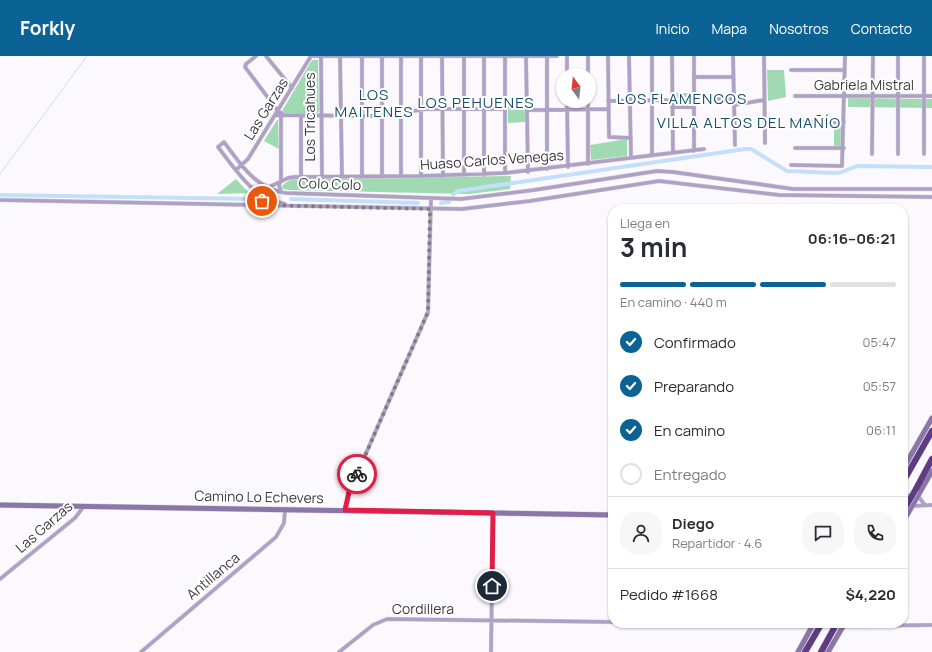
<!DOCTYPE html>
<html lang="es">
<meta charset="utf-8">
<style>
body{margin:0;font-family:Manrope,sans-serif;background:#f7f7f7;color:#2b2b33;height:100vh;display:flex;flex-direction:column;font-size:15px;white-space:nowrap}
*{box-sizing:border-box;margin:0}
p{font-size:13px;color:#7c7c81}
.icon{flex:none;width:22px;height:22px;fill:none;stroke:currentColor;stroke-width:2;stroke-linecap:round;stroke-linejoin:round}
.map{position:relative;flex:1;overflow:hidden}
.drawer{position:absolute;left:608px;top:148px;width:300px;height:424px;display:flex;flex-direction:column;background:#fff;border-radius:16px;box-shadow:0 1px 3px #0004}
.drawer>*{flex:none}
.needle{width:26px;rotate:345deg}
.fabs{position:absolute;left:556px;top:12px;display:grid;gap:8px}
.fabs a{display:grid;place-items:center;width:40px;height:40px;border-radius:50%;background:#fff;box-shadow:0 1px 3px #0004;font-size:20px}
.pin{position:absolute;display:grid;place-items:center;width:34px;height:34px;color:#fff;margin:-17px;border:2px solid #fff;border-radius:50%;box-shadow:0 1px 4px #0007}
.courier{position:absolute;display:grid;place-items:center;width:40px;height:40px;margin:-20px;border:3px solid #e11d48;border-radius:50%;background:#fff;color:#222;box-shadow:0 1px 5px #0007}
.headline em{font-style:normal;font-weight:700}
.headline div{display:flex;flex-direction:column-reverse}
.headline{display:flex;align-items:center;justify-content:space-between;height:68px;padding:0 12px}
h1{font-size:26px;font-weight:700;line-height:30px}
.bar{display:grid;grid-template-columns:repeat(4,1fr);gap:6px 4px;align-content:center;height:48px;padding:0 12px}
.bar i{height:5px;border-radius:3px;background:#e1e1e2}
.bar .active{background:#0a6394}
.bar p{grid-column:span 4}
.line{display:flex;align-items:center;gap:10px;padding:0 12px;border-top:1px solid #e1e1e2}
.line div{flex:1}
.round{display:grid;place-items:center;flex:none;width:42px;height:42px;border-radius:16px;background:#f7f7f7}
ol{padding:0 12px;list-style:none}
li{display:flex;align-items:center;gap:12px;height:44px}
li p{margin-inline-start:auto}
li .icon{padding:4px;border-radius:50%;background:#0a6394;color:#fff;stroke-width:4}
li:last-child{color:#7c7c81}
li i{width:22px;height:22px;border:2px solid #e1e1e2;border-radius:50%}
header{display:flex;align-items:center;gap:24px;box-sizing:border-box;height:56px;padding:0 20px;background:#0a6394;color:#fff}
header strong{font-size:19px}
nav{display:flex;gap:22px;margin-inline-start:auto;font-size:14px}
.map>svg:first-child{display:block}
</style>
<header>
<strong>Forkly</strong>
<nav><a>Inicio</a><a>Mapa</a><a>Nosotros</a><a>Contacto</a></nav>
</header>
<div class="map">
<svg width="932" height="596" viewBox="0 0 932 596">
<rect width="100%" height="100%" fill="#fbf9fd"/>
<path fill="#a0dab2" d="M312,4H318L319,55L317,57H284L282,55Z
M767,14H784L786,41L768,45Z
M674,37H690L691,49H674Z
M848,42L932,43V52L848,51Z
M508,49H525V66L508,67Z
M277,64H278L279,93L264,85Z
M834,69H841V90H834Z
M627,83V100L591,104L590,89Z
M511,120L510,133L469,138L288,134L283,133L282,130L285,127L292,123Z
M236,123L249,137L217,138Z"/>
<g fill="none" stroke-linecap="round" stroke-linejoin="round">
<path stroke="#c4dff9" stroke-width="1" d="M0,118L87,0"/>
<path stroke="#c4dff9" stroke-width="4" d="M0,139L257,143
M453,139L458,135L745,93H751L787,115L836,117L842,116L857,110L932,111
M291,143L418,147
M441,147L449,146"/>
<defs>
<path id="minor" d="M256,0L246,8L245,11L278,55L284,59
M266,0L292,32
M314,0H557
M321,0L322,121
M340,0L342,121
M484,0V119
M505,0V117
M526,0L528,116
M547,0V113
M567,0V19
M588,0V19
M608,0L609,81L631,82
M629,0L631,102
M652,0V99
M672,0L673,97
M694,0V95
M733,0L735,89
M764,0L765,87
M401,1V120
M421,1V120
M442,1L443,120
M791,14H844
M694,21H733
M795,40H932
M694,42L734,43
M505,45H526
M567,45L568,111
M588,45V108
M608,45L672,44
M734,49L764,44
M672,51H694
M527,54L609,53
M275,59L381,60L426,53H505
M281,60V125L279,129L281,136
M301,60V120
M794,66H844
M795,92H844
M872,98L873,0
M898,98V0
M924,98V0
M791,109L842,110L845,0
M236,114L248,103L311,0
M464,119V1
M362,121V0
M382,121V0
M267,132L288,122L294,121L421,120L505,117L704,93
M0,144L462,153L530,145L659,125L779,139L932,141
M285,148C251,140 239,118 218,91L224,86C241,109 256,133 286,137L461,143L534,134L657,115L673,116L793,133H932
M918,440L925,449
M912,450L932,449
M345,454L349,436L428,256L431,143
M0,523L75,462L84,450
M639,567L813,570
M844,568L852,570L932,569
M141,596L276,481L284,467L285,453
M339,596L373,569L387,563L613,566
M491,596L493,457"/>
<path id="secondary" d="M903,413L932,362
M903,441L914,440
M0,449L613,459
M903,466L932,415
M798,596L814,567
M828,596L845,567"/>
<path id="motorway" d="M903,426L932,375
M916,433L932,403
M805,596L822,567
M821,596L837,567"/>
</defs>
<use href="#minor" stroke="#d9d6db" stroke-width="4.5"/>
<use href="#secondary" stroke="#d9d6db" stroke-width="6"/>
<use href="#motorway" stroke="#d9d6db" stroke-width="7"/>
<use href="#minor" stroke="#afa1c5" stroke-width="3.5"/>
<use href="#secondary" stroke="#8b76a9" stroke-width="5"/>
<use href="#motorway" stroke="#5d3c82" stroke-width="6"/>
<defs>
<path id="motorway-bridge" d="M903,455L916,433"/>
</defs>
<use href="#motorway-bridge" stroke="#d9d6db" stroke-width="7" stroke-linecap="butt"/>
<use href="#motorway-bridge" stroke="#5d3c82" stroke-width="6"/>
</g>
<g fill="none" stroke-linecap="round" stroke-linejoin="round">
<path stroke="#807c83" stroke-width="4" stroke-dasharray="0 7.2" d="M262,145L260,149L430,153L428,256L357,418"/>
<path stroke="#e11d48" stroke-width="5" d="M357,418L349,436L345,454L493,457L492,530"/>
</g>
<g text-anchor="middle" stroke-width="4" stroke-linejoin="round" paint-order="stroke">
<g font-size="14" fill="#3d3841" stroke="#fff">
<text x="864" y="34">Gabriela Mistral</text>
<text transform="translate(266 53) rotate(-58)" y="5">Las Garzas</text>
<text transform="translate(310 61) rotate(-90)" y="5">Los Tricahues</text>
<text transform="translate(492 104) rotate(-4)" y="5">Huaso Carlos Venegas</text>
<text transform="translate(330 128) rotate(2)" y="5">Colo Colo</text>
<text transform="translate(259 441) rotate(1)" y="5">Camino Lo Echevers</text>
<text transform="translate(44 471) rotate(-41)" y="5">Las Garzas</text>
<text transform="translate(213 520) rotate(-40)" y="5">Antillanca</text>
<text x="423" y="558">Cordillera</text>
</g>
<g font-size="15" letter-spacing="1" fill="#154c6e" stroke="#fff">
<text x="374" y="44">LOS<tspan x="374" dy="17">MAITENES</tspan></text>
<text x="682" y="48">LOS FLAMENCOS</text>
<text x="476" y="52">LOS PEHUENES</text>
<text x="749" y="72">VILLA ALTOS DEL MAÑÍO</text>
</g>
</g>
</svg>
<div class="fabs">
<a><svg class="needle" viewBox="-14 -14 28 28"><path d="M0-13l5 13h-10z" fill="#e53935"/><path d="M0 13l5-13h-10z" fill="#7c7c81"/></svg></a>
</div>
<div class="pin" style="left:262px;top:145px;background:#ea580c"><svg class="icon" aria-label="bag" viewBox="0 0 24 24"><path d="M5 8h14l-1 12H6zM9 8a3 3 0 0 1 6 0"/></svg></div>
<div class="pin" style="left:492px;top:530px;background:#1f2937"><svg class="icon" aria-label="home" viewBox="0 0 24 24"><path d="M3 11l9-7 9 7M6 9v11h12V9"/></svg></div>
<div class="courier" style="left:357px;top:418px"><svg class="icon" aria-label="bike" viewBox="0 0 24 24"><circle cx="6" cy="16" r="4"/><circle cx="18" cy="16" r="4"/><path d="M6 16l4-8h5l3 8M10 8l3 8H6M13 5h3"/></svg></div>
<section class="drawer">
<div class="headline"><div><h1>3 min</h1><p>Llega en</p></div><em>06:16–06:21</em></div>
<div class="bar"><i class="active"></i><i class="active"></i><i class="active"></i><i></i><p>En camino · 440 m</p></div>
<ol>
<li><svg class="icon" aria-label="check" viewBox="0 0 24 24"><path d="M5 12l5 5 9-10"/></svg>Confirmado<p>05:47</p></li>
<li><svg class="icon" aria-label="check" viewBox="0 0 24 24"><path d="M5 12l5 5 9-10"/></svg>Preparando<p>05:57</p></li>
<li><svg class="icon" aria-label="check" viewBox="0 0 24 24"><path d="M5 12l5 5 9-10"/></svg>En camino<p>06:11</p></li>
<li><i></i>Entregado</li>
</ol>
<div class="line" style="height:72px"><a class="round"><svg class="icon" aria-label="person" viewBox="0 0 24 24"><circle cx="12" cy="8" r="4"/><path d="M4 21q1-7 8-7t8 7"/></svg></a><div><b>Diego</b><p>Repartidor · 4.6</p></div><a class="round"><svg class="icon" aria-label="chat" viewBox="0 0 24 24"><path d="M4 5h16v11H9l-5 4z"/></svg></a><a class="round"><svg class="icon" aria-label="phone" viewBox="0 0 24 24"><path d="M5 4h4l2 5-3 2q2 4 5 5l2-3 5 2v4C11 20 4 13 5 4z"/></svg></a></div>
<div class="line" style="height:52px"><div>Pedido #1668</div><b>$4,220</b></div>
</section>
</div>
